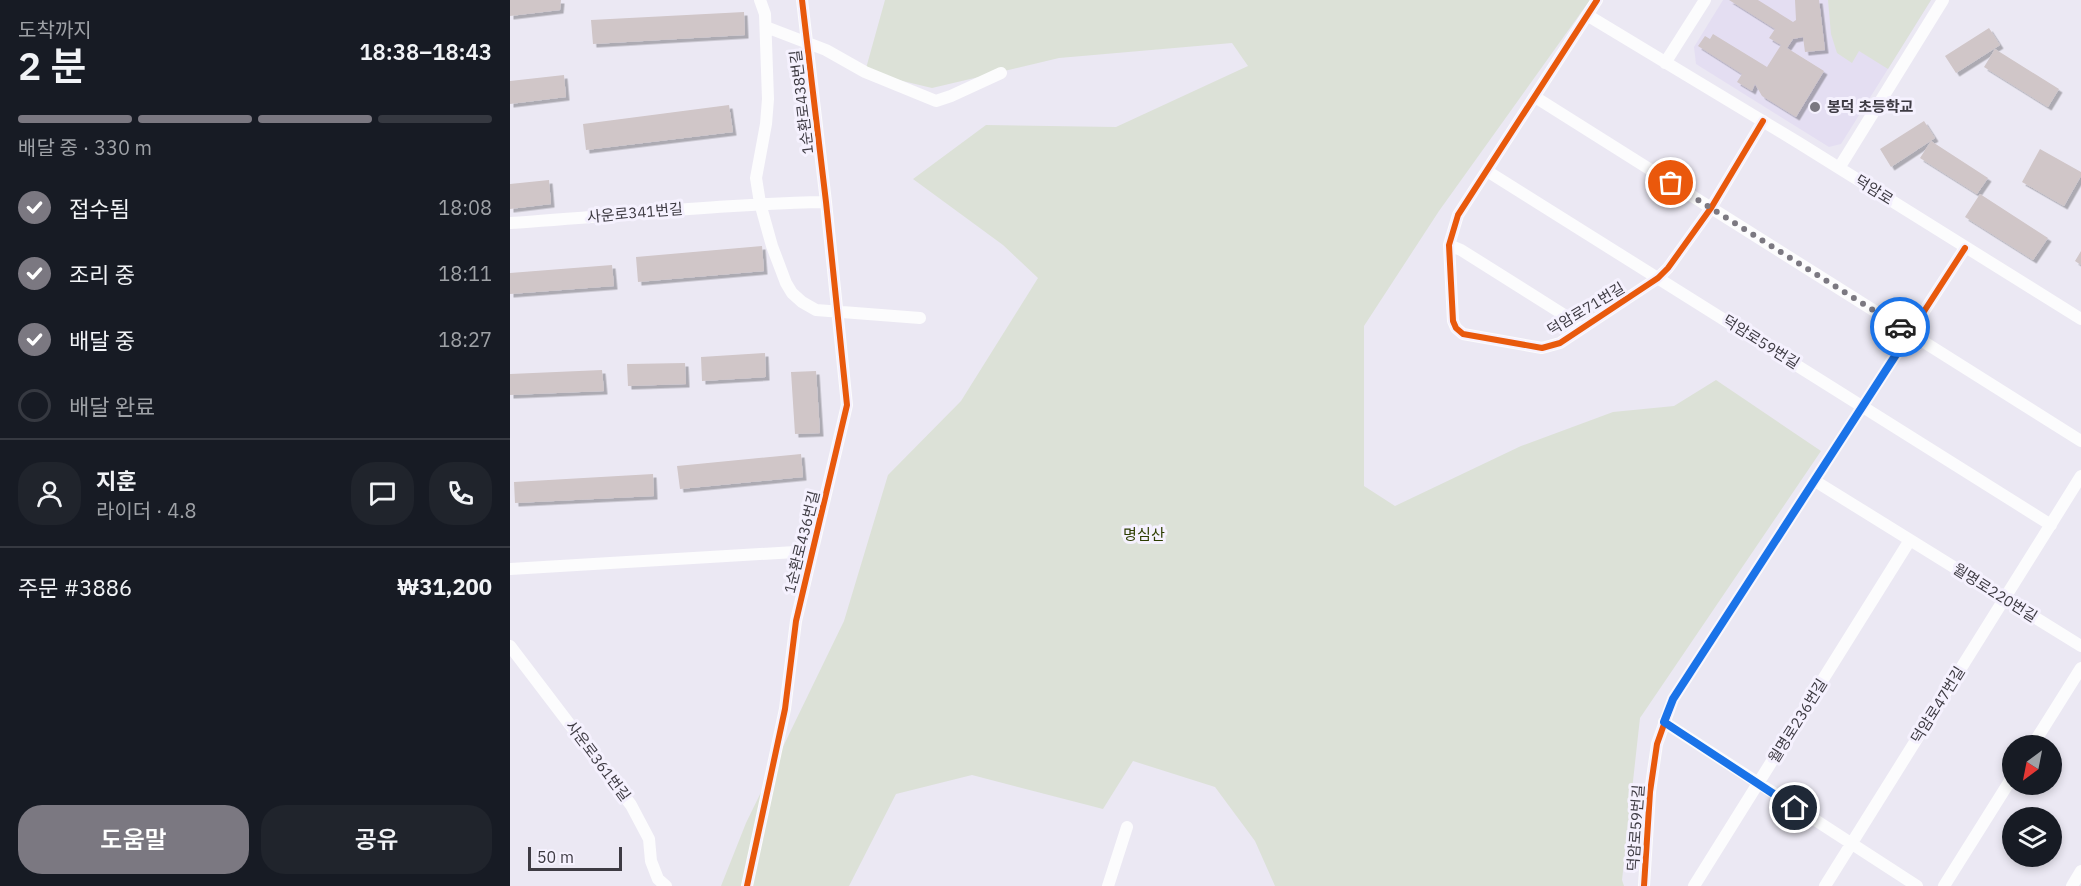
<!DOCTYPE html>
<html lang="ko">
<meta charset="utf-8">
<style>
body{margin:0;font-family:"IBM Plex Sans","Noto Sans KR",sans-serif;background:#20242c;color:#f1f3f6;height:100vh;display:flex;flex-direction:column;font-size:22px;white-space:nowrap}
*{box-sizing:border-box;margin:0}
p{font-size:20px;color:#9ea1a6}
.icon{flex:none;width:33px;height:33px;fill:none;stroke:currentColor;stroke-width:2;stroke-linecap:round;stroke-linejoin:round}
.map{position:relative;flex:1;overflow:hidden}
.details{display:flex;flex-direction:column;background:#171b24;width:510px}
.details>*{flex:none}
.needle{width:39px;rotate:212deg}
.tools{position:absolute;left:1492px;top:735px;display:grid;gap:12px}
.tools a{display:grid;place-items:center;width:60px;height:60px;border-radius:50%;background:#171b24;box-shadow:0 3px 9px #0003;font-size:30px}
.scale{position:absolute;left:18px;bottom:15px;width:94px;box-sizing:border-box;padding-left:6px;border:3px solid #3e3b43;border-top:0;font-size:16px;line-height:21px;white-space:nowrap;color:#3e3b43;-webkit-text-stroke:4px #f5f1fe;paint-order:stroke}
.pin{position:absolute;display:grid;place-items:center;width:51px;height:51px;color:#fff;margin:-26px;border:3px solid #fff;border-radius:50%;box-shadow:0 2px 6px #0007}
.courier{position:absolute;display:grid;place-items:center;width:60px;height:60px;margin:-30px;border:4px solid #1a73e8;border-radius:50%;background:#fff;color:#222;box-shadow:0 2px 8px #0007}
.headline em{font-style:normal;font-weight:600}
.headline div{display:flex;flex-direction:column-reverse}
.headline{display:flex;align-items:center;justify-content:space-between;height:102px;padding:0 18px}
h1{font-size:39px;font-weight:600;line-height:45px}
.bar{display:grid;grid-template-columns:repeat(4,1fr);gap:9px 6px;align-content:center;height:72px;padding:0 18px}
.bar i{height:8px;border-radius:4px;background:#363941}
.bar .active{background:#7b7881}
.bar p{grid-column:span 4}
.line{display:flex;align-items:center;gap:15px;padding:0 18px;border-top:2px solid #363941}
.line div{flex:1}
.round{display:grid;place-items:center;flex:none;width:63px;height:63px;border-radius:24px;background:#20242c}
ol{padding:0 18px;list-style:none}
li{display:flex;align-items:center;gap:18px;height:66px}
li p{margin-inline-start:auto}
li .icon{padding:6px;border-radius:50%;background:#7b7881;color:#fff;stroke-width:4}
li:last-child{color:#9ea1a6}
li i{width:33px;height:33px;border:3px solid #363941;border-radius:50%}
.cta{display:flex;gap:12px;margin-top:auto;padding:12px 18px}
.cta a{flex:1;height:69px;border-radius:24px;background:#7b7881;color:#fff;font-size:24px;font-weight:600;line-height:69px;text-align:center}
.cta a+a{background:#20242c;color:#f1f3f6}
main{display:flex;flex:1;min-height:0}
.map>svg:first-child{display:block}
</style>
<main>
<section class="details">
<div class="headline"><div><h1>2 분</h1><p>도착까지</p></div><em>18:38–18:43</em></div>
<div class="bar"><i class="active"></i><i class="active"></i><i class="active"></i><i></i><p>배달 중 · 330 m</p></div>
<ol>
<li><svg class="icon" aria-label="check" viewBox="0 0 24 24"><path d="M5 12l5 5 9-10"/></svg>접수됨<p>18:08</p></li>
<li><svg class="icon" aria-label="check" viewBox="0 0 24 24"><path d="M5 12l5 5 9-10"/></svg>조리 중<p>18:11</p></li>
<li><svg class="icon" aria-label="check" viewBox="0 0 24 24"><path d="M5 12l5 5 9-10"/></svg>배달 중<p>18:27</p></li>
<li><i></i>배달 완료</li>
</ol>
<div class="line" style="height:108px"><a class="round"><svg class="icon" aria-label="person" viewBox="0 0 24 24"><circle cx="12" cy="8" r="4"/><path d="M4 21q1-7 8-7t8 7"/></svg></a><div><b>지훈</b><p>라이더 · 4.8</p></div><a class="round"><svg class="icon" aria-label="chat" viewBox="0 0 24 24"><path d="M4 5h16v11H9l-5 4z"/></svg></a><a class="round"><svg class="icon" aria-label="phone" viewBox="0 0 24 24"><path d="M5 4h4l2 5-3 2q2 4 5 5l2-3 5 2v4C11 20 4 13 5 4z"/></svg></a></div>
<div class="line" style="height:78px"><div>주문 #3886</div><b>₩31,200</b></div>
<div class="cta"><a>도움말</a><a>공유</a></div>
</section>
<div class="map">
<svg width="1571" height="886" viewBox="0 0 1571 886">
<defs>
<filter id="shadow"><feDropShadow dx="3.5" dy="3.5" stdDeviation="0" flood-color="#0004"/></filter>
</defs>
<rect width="100%" height="100%" fill="#ebe8f3"/>
<path fill="#e4def2" d="M1213,0H1421L1331,144L1319,147L1186,64L1184,47Z"/>
<path fill="#dce1d7" d="M375,0H1080L929,211L854,326V486L885,506L1011,446L1103,412L1164,406L1206,380L1311,451L1130,718L1112,880L1114,886H765L745,841L705,787L623,761L593,809L462,775L386,794L339,886H211L236,823L334,621L378,475L451,401L528,278L493,245L403,179L476,125L606,127L738,66L722,43L549,58L422,88L355,72Z
M1318,0H1421L1378,69L1349,51L1342,63L1327,53L1321,34Z"/>
<path fill="#d0c6c8" filter="url(#shadow)" d="M0,0H51L50,10L0,16Z
M1219,0H1248L1283,22L1286,20L1285,0H1309L1315,50L1295,52L1293,37L1283,39L1277,48L1314,71L1286,117L1252,96L1245,84L1242,91L1227,82L1232,74L1188,46L1195,36L1200,39L1203,34L1257,67L1271,45L1259,38L1265,29Z
M234,12L235,35L83,44L81,20Z
M1479,28L1490,45L1446,73L1435,56Z
M1485,49L1549,89L1538,107L1474,67Z
M54,75L56,97L0,104V81Z
M219,105L223,132L76,150L73,124Z
M1414,121L1425,138L1381,167L1370,149Z
M1421,141L1478,178L1467,194L1410,158Z
M1530,149L1571,172V176L1554,206L1512,182Z
M39,180L41,204L0,209V184Z
M1470,194L1538,238L1523,260L1455,217Z
M252,246L254,271L128,282L126,257Z
M1571,251V265L1565,261Z
M102,265L104,286L0,294V273Z
M255,353L256,377L192,381L191,357Z
M175,363L176,384L118,386L117,364Z
M92,370L94,391L0,395V374Z
M306,371L310,433L285,434L281,372Z
M291,454L293,477L170,489L167,466Z
M143,474L144,496L5,503L4,482Z"/>
<g fill="none" stroke-linecap="round" stroke-linejoin="round">
<path stroke="#fcfcfd" stroke-width="12" d="M250,0L255,14L258,99L256,124L246,178L250,203L262,246L276,283L282,293L292,302L306,310L410,318
M1087,0L948,215L939,245L943,321L946,328L953,334L1032,348L1050,343L1148,278L1158,268L1201,208L1253,121
M1077,15L1289,143L1571,319
M256,27L316,50L355,72L426,101L441,96L491,73
M1155,63L1195,0
M1025,97L1571,441
M1329,168L1433,0
M977,171L1541,525
M0,223C105,216 210,204 316,202
M939,245L951,250L1059,318L1071,329
M1305,481L1571,646
M0,569L302,551
M0,646L121,805L139,839L141,861L148,879L156,886
M1154,722L1407,886
M1522,746L1571,668
M237,886L275,709L286,621L337,405L316,202L292,0
M598,886L617,827
M1134,886L1140,792L1147,744L1163,699L1455,248
M1184,886L1400,540
M1315,886L1571,476
M1434,886L1503,776
M1562,886L1571,871"/>
<defs>
<path id="cycleway" d="M1087,0L948,215L939,245L943,321L946,328L953,334L1032,348L1050,343L1148,278L1158,268L1201,208L1253,121
M237,886L275,709L286,621L337,405L316,202L292,0
M1134,886L1140,792L1147,744L1163,699L1455,248"/>
</defs>
<use href="#cycleway" stroke="#f5f1fe" stroke-width="10"/>
<use href="#cycleway" stroke="#e8590c" stroke-width="6"/>
</g>
<g fill="none" stroke-linecap="round" stroke-linejoin="round">
<path stroke="#7b7881" stroke-width="6" stroke-dasharray="0 10.8" d="M1161,183L1390,327"/>
<path stroke="#1a73e8" stroke-width="8" d="M1285,808L1154,722L1163,699L1400,333L1390,327"/>
</g>
<circle fill="#7b7881" stroke="#f5f1fe" stroke-width="2" cx="1305" cy="107" r="6"/>
<g text-anchor="middle" stroke-width="6" stroke-linejoin="round" paint-order="stroke">
<g font-size="15" fill="#3e3b43" stroke="#f5f1fe">
<text transform="translate(292 102) rotate(-97)" y="5">1순환로438번길</text>
<text transform="translate(1364 190) rotate(32)" y="5">덕암로</text>
<text transform="translate(125 213) rotate(-5)" y="5">사운로341번길</text>
<text transform="translate(1076 309) rotate(-31)" y="5">덕암로71번길</text>
<text transform="translate(1251 342) rotate(32)" y="5">덕암로59번길</text>
<text transform="translate(292 542) rotate(-76)" y="5">1순환로436번길</text>
<text transform="translate(1485 593) rotate(32)" y="5">월명로220번길</text>
<text transform="translate(1428 705) rotate(-58)" y="5">덕암로47번길</text>
<text transform="translate(1288 721) rotate(-58)" y="5">월명로236번길</text>
<text transform="translate(88 761) rotate(53)" y="5">사운로361번길</text>
<text transform="translate(1126 828) rotate(-86)" y="5">덕암로59번길</text>
</g>
<g font-size="15" font-weight="bold" fill="#3e3b43" stroke="#f5f1fe" text-anchor="start">
<text x="1317" y="112">봉덕 초등학교</text>
</g>
<g font-size="15" fill="#2d3d00" stroke="#f5f1fe">
<text x="634" y="540">명심산</text>
</g>
</g>
</svg>
<div class="tools">
<a><svg class="needle" viewBox="-14 -14 28 28"><path d="M0-13l5 13h-10z" fill="#e53935"/><path d="M0 13l5-13h-10z" fill="#9ea1a6"/></svg></a>
<a><svg class="icon" aria-label="layers" viewBox="0 0 24 24"><path d="M12 4l9 5-9 5-9-5zM3 14l9 5 9-5"/></svg></a>
</div>
<div class="scale">50 m</div>
<div class="pin" style="left:1161px;top:183px;background:#ea580c"><svg class="icon" aria-label="bag" viewBox="0 0 24 24"><path d="M5 8h14l-1 12H6zM9 8a3 3 0 0 1 6 0"/></svg></div>
<div class="pin" style="left:1285px;top:808px;background:#1f2937"><svg class="icon" aria-label="home" viewBox="0 0 24 24"><path d="M3 11l9-7 9 7M6 9v11h12V9"/></svg></div>
<div class="courier" style="left:1390px;top:327px"><svg class="icon" aria-label="car" viewBox="0 0 24 24"><path d="M5 17H2v-5l4-1 3-4h7l3 4 3 1v5h-3M9 17h6M6 11h13"/><circle cx="7" cy="17" r="2"/><circle cx="17" cy="17" r="2"/></svg></div>
</div>
</main>
